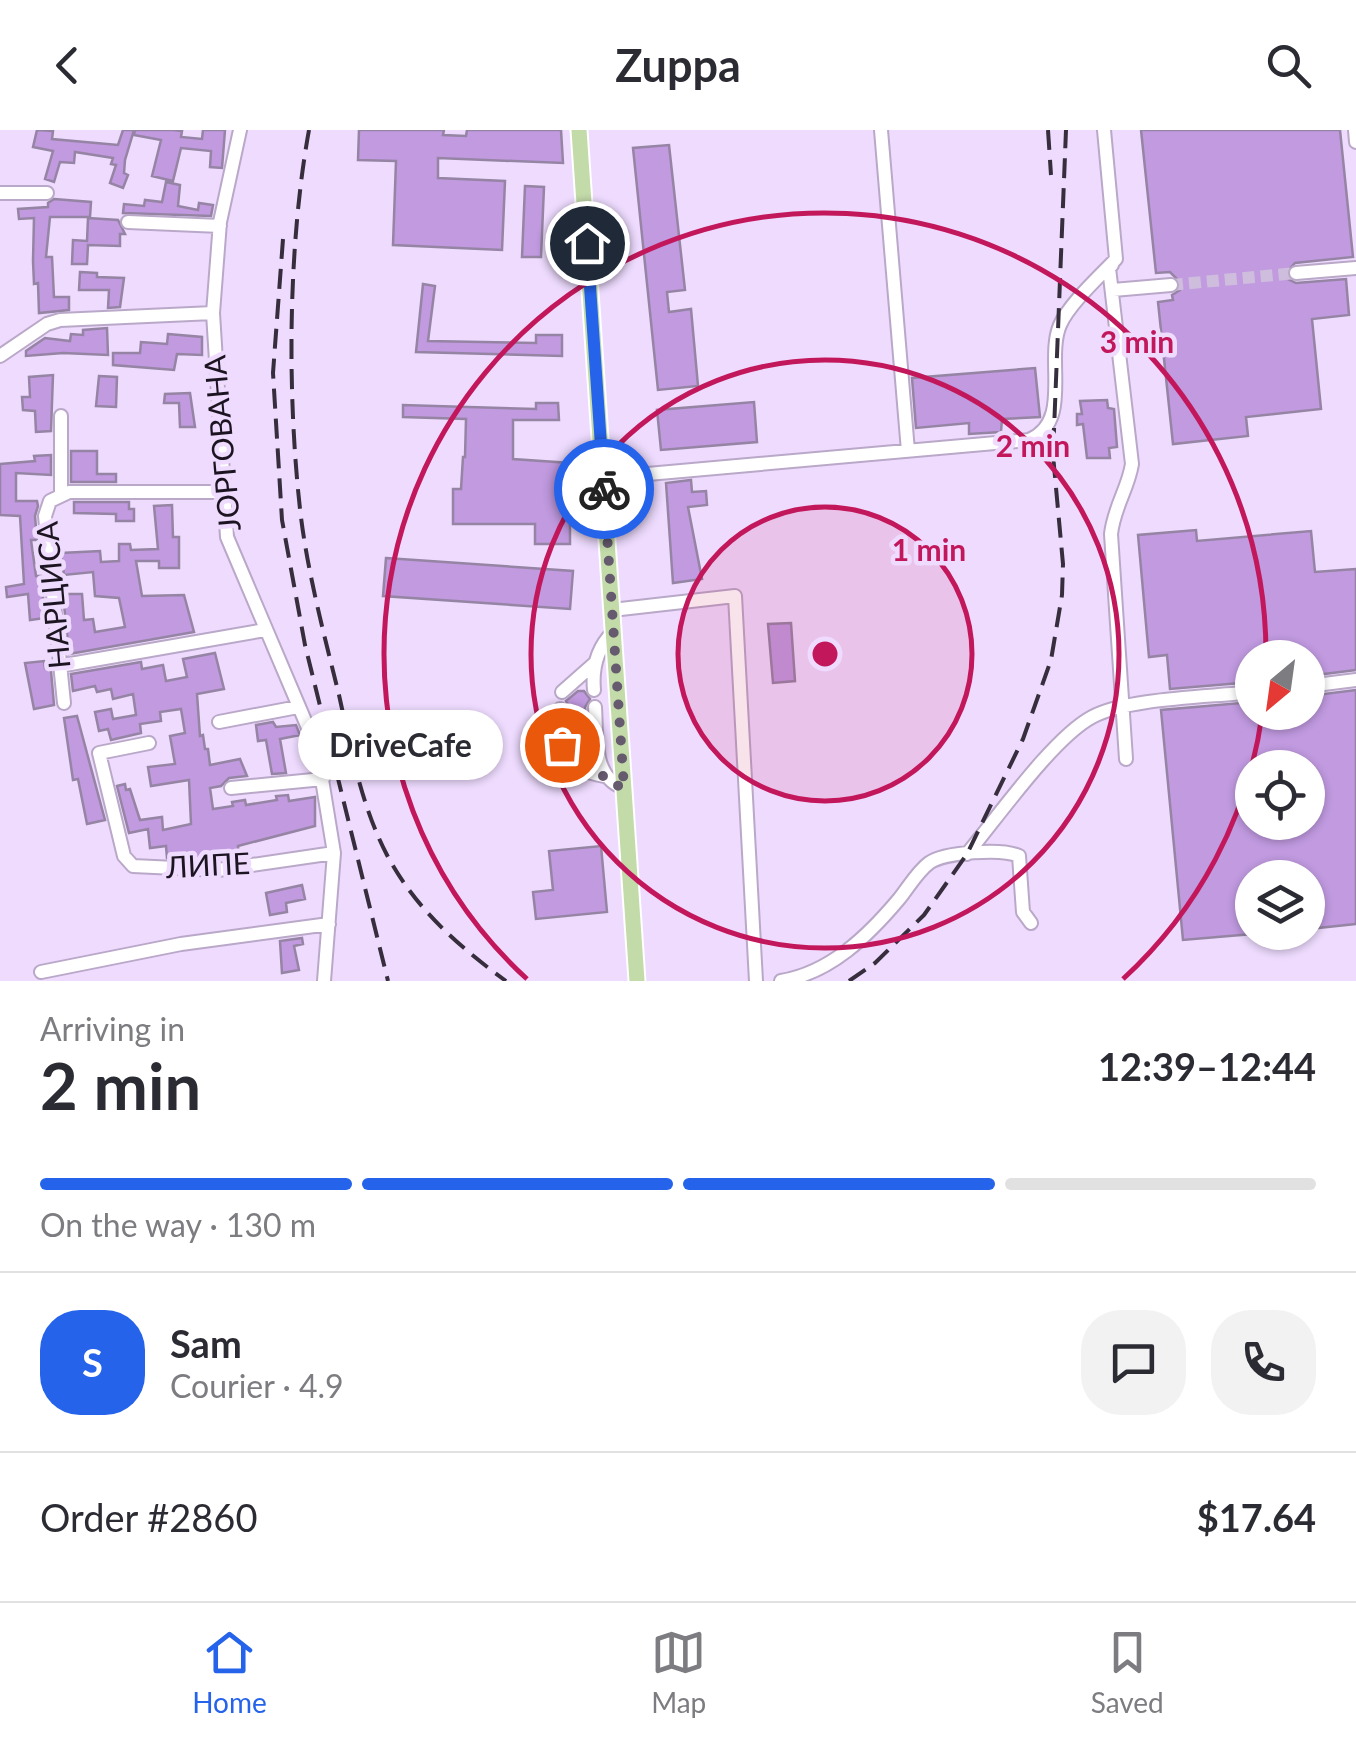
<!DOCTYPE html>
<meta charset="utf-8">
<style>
body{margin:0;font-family:Lato,sans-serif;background:#f2f2f3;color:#2b2b33;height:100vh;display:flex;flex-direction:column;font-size:38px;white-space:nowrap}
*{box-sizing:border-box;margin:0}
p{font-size:32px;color:#7c7c81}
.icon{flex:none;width:55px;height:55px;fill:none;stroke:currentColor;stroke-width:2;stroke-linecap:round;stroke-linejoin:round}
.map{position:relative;height:851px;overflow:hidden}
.drawer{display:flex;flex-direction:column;background:#fff;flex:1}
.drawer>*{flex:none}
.needle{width:65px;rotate:209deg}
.controls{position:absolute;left:1235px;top:510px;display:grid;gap:20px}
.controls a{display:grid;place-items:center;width:90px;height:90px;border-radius:50%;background:#fff;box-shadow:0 2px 8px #0004;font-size:50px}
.pin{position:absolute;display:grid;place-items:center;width:85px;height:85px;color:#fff;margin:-42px;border:5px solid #fff;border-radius:50%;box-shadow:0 2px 10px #0007}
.courier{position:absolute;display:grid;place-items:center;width:100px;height:100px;margin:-50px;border:8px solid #2563eb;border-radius:50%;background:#fff;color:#222;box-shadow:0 2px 12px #0007}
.bubble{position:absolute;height:70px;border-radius:35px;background:#fff;box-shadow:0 2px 8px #0004;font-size:32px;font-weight:700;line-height:70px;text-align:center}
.summary em{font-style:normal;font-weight:700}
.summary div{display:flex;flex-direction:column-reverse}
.summary{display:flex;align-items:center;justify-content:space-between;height:170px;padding:0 40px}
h1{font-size:65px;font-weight:700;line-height:75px}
.bar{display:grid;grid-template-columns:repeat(4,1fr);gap:15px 10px;align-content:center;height:120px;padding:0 40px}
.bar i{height:12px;border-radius:8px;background:#e1e1e2}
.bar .active{background:#2563eb}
.bar p{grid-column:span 4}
.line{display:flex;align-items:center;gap:25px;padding:0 40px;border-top:2px solid #e1e1e2}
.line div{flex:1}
.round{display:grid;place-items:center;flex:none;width:105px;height:105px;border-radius:40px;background:#f2f2f3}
header{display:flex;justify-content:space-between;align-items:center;height:130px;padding:0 40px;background:#fff;font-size:45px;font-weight:700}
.menu{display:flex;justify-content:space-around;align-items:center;height:140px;border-top:2px solid #e1e1e2;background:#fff;font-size:28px;color:#7c7c81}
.menu a{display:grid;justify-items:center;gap:5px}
.menu .active{color:#2563eb}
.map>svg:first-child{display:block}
</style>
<header><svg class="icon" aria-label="back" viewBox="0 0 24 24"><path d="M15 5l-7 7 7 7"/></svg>Zuppa<svg class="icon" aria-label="search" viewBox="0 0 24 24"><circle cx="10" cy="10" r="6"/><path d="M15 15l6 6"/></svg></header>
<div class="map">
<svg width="1356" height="851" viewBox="0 0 1356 851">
<rect width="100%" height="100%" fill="#eedbfe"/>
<path fill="#c19ae0" stroke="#9684a4" stroke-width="2.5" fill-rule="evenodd" d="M37,0L53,1L52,9L118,15L123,0H134L125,30L124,43L128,45L123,58L110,53L116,35L111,34L113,28L75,22L74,33L60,32L54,52L45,49L53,21L33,17Z
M135,0H173L182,1L181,7L202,9L203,0H225L222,38L210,37L211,21L181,18L173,51L152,46L161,10L134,5Z
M359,0H444L443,5L466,6L467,0H561L563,33L438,28V48L505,51L502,120L393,115L396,31L358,30Z
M1141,0H1340L1353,127L1295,133L1286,143L1288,149L1296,153L1346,149L1349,185L1312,189L1321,279L1246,287L1248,306L1173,314L1158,172L1173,170L1172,165L1180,160L1181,153L1170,142L1156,143Z
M669,15L685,160L667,162L669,182L691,179L698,256L658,260L633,18Z
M166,52L180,55L178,76L198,80L199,73L213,75L211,86L123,83L124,74L144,76L145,70L162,72Z
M525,56L544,57L541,127H522Z
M54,69L91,72L90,87H50L46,127H52L54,167H69V180L39,183L38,153L34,154L33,131L34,88L19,89L18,79L48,77V73Z
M88,88L118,90L125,104H120V116L88,115L87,134H72L73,110L87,111Z
M80,142L97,143V147L124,148L120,177L108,178L109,160H79Z
M423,154L435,156L428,211L536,213V205H562V226L416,222Z
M107,198L108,225L63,223L26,226V221L45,208L70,211L71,204L83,205V200Z
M168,204L202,207V225L177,224L174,240L113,235V223H140L141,212L167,214Z
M1035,238L1040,287L1002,289L1001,302L969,304V293L916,298L912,248Z
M53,245L51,301L36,302L35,281L23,280L22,267H30L29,247Z
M99,246L117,247L116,277L96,276Z
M190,263L195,297H180L179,273H164L165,264Z
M1107,270L1108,278L1114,279L1117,317L1109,318L1110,328H1087L1083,294L1077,295V284H1082L1080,271Z
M754,272L757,312L661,320L657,280Z
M536,273H558L559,290H513V329L570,333V414H535V394H453V359H461L463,327H465L466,289L403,287V275L536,279Z
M71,321H97V344H116V352H71Z
M51,325V345L16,343V371H37L38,376L35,386L37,410H31L36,446H41L45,488L30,490L28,464L7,467L6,457L24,454L20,386L0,385V334L35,331L34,326Z
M691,350L692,362L706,361L707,375L688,377L702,449L673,453L666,353Z
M74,372H129V379H134V391H116V384L74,383Z
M172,375L173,407H179V438H159V431H136L142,466L184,465L194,502L69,524L63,464H82L84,490L93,489L95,502L125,497L119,468L95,466L93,442L64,445L61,423L100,421L101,432L119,431V414H130L131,420L158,419L154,376Z
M1196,400L1197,411L1311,401L1315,442L1356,439V540L1308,546V528H1252V552L1170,559L1167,525L1149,527L1138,405Z
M386,428L573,441L570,479L383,466Z
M791,493L795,551L773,553L768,494Z
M215,523L224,559L197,564L200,606L203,605L205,619H208L210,635L240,629L247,646L229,648L221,656L210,658L213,679L233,676L232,672L245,670L246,675L277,670L276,666L288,665L289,671L315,667V696L238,716L239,727L211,730L167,728L166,716L150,718L148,699L129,703L117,656L125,654L126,660L130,659L140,690L162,687L163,700L191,694L189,650L151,656L148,637L175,634L170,606L185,603L181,579L160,582L161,591L140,594L141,603L111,610L108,599L99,601L95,582L111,579L113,589L136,585L133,564L113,569L111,559L97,562L95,556L73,561L71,544L141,532L142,539L163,535L166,551L187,547L183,529Z
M44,531L45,538L49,537L51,541L54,575L34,579L25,533Z
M1356,560V794L1308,799V748H1252V804L1183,810L1161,580L1252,572V582H1308V566ZM1252,638H1308V692H1252Z
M578,561H584L590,569L585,577L588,621L575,620L570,578L566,571Z
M77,586L105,690L87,694L78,649L73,650L64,588Z
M273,592L276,597L296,595L300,605L280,609L286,643L272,644L266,610L258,611L256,595Z
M601,716L607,782L536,789L533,762L553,760L549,721Z
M302,755L305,769L286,773L287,782L270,785L266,763Z
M302,808L303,814L294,816L299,840L282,843L280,811Z"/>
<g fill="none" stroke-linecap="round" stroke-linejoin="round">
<path stroke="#cebddd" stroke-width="12" stroke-dasharray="12 6" stroke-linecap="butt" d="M1171,155L1296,143"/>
<defs>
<path id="minor" d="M240,0L220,92L213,183L227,407L317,619L334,723L324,851
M881,0L908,321
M1355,0L1356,12
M0,63H47
M128,92L220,96
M1112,135L1109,138L1132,334C1128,359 1114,377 1111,404L1126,629
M1296,143L1356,138
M1113,160L1171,155
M0,226L47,194L60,190L213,183
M61,286V364
M603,348L1029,310C1073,292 1045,230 1060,195C1069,174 1100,146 1116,129L1104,0
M612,480L735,466L756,851
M59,536L265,500
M1308,556L1356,550
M594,560C592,538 597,518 613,502
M562,562L596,532
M64,573L45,386L50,371L69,362H224
M595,577C597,605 592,648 624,658
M560,579C562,618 560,638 604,646
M219,592L298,577
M149,613L99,623L124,726L133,736L218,740L334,723
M231,658L323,649
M967,724C997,688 1053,608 1092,587C1126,568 1211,567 1252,562
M41,842L181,814L329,794
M781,851C830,843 868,806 899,769C908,758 917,742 929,733C944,722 1002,718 1019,726L1023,782L1031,793"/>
<path id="major" d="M579,0L637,851"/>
</defs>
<use href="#minor" stroke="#baa8c9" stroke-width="16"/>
<use href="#major" stroke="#fff" stroke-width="19"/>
<use href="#minor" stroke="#fff" stroke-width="12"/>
<use href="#major" stroke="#c3daa9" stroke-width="15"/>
<path stroke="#372e3d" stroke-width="4" stroke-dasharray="20 10" stroke-linecap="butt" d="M309,0C288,115 287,262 300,379C307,441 324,504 339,565C351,619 361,675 387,725C415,778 458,816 506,851
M1048,0L1051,45
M283,109L273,243L282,390L305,515L388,851
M849,851L875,833L924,785L967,724L1023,609L1051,530L1062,465L1063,434L1053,325L1066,0"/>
</g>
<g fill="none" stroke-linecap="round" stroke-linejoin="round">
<path stroke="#665a6e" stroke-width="10" stroke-dasharray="0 18" d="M562,615C568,637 583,637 601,645C609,649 614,655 624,658L604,359"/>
<path stroke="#2563eb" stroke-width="12" d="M587,113L604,359"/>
</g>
<circle cx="825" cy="524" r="147" fill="#c2185b" fill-opacity=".12"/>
<g fill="none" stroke="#c2185b" stroke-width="5">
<circle cx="825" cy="524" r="147"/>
<circle cx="825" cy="524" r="294"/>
<path d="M1262 585A441 441 0 0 1 1123 849M527 849A441 441 0 1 1 1266 524"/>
</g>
<g text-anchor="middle" stroke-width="9" stroke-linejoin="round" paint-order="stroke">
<g font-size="30" fill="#1c1521" stroke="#eedbfe">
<text transform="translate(223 313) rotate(-95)" y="10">ЈОРГОВАНА</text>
<text transform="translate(54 465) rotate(-95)" y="10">НАРЦИСА</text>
<text transform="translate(208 736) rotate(-3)" y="10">ЛИПЕ</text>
</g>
</g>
<circle cx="825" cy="524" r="15" fill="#c2185b" stroke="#eedbfe" stroke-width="5"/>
<g font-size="30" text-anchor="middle" font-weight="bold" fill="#c2185b" stroke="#eedbfe" stroke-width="9" stroke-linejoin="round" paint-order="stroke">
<text x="1137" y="223">3 min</text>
<text x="1033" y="327">2 min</text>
<text x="929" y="431">1 min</text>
</g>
</svg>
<div class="controls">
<a><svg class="needle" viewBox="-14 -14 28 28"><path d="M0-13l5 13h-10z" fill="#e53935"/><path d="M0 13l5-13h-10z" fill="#7c7c81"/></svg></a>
<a><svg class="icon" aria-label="locate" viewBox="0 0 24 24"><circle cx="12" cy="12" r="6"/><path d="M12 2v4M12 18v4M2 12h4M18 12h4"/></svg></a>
<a><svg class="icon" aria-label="layers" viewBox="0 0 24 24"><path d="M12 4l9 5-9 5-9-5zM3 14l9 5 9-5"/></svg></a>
</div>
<div class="pin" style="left:562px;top:615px;background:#ea580c"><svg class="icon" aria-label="bag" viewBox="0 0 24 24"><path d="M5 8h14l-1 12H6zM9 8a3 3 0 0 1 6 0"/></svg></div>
<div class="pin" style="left:587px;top:113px;background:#1f2937"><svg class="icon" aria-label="home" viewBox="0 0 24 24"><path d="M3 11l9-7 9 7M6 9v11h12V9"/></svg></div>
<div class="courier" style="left:604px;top:359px"><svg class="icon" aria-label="bike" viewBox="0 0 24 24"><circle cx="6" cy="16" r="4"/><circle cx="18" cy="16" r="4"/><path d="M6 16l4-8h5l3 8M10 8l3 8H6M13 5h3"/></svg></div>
<div class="bubble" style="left:298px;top:580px;width:205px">DriveCafe</div>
</div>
<section class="drawer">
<div class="summary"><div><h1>2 min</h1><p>Arriving in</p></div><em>12:39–12:44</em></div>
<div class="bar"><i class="active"></i><i class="active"></i><i class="active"></i><i></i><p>On the way · 130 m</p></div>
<div class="line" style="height:180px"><b class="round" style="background:#2563eb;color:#fff">S</b><div><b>Sam</b><p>Courier · 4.9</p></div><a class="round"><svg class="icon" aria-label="chat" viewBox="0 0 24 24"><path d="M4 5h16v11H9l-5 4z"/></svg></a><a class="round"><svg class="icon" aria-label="phone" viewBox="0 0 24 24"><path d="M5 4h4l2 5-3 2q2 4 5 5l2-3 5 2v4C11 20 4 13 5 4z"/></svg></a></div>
<div class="line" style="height:130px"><div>Order #2860</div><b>$17.64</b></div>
</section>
<nav class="menu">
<a class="active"><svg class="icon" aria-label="home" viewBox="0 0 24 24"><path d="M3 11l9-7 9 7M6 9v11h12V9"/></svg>Home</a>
<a><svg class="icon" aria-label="map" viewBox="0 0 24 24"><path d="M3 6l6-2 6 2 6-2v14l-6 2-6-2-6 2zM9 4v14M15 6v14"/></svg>Map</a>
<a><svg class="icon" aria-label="saved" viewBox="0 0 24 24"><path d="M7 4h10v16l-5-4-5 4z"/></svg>Saved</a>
</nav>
